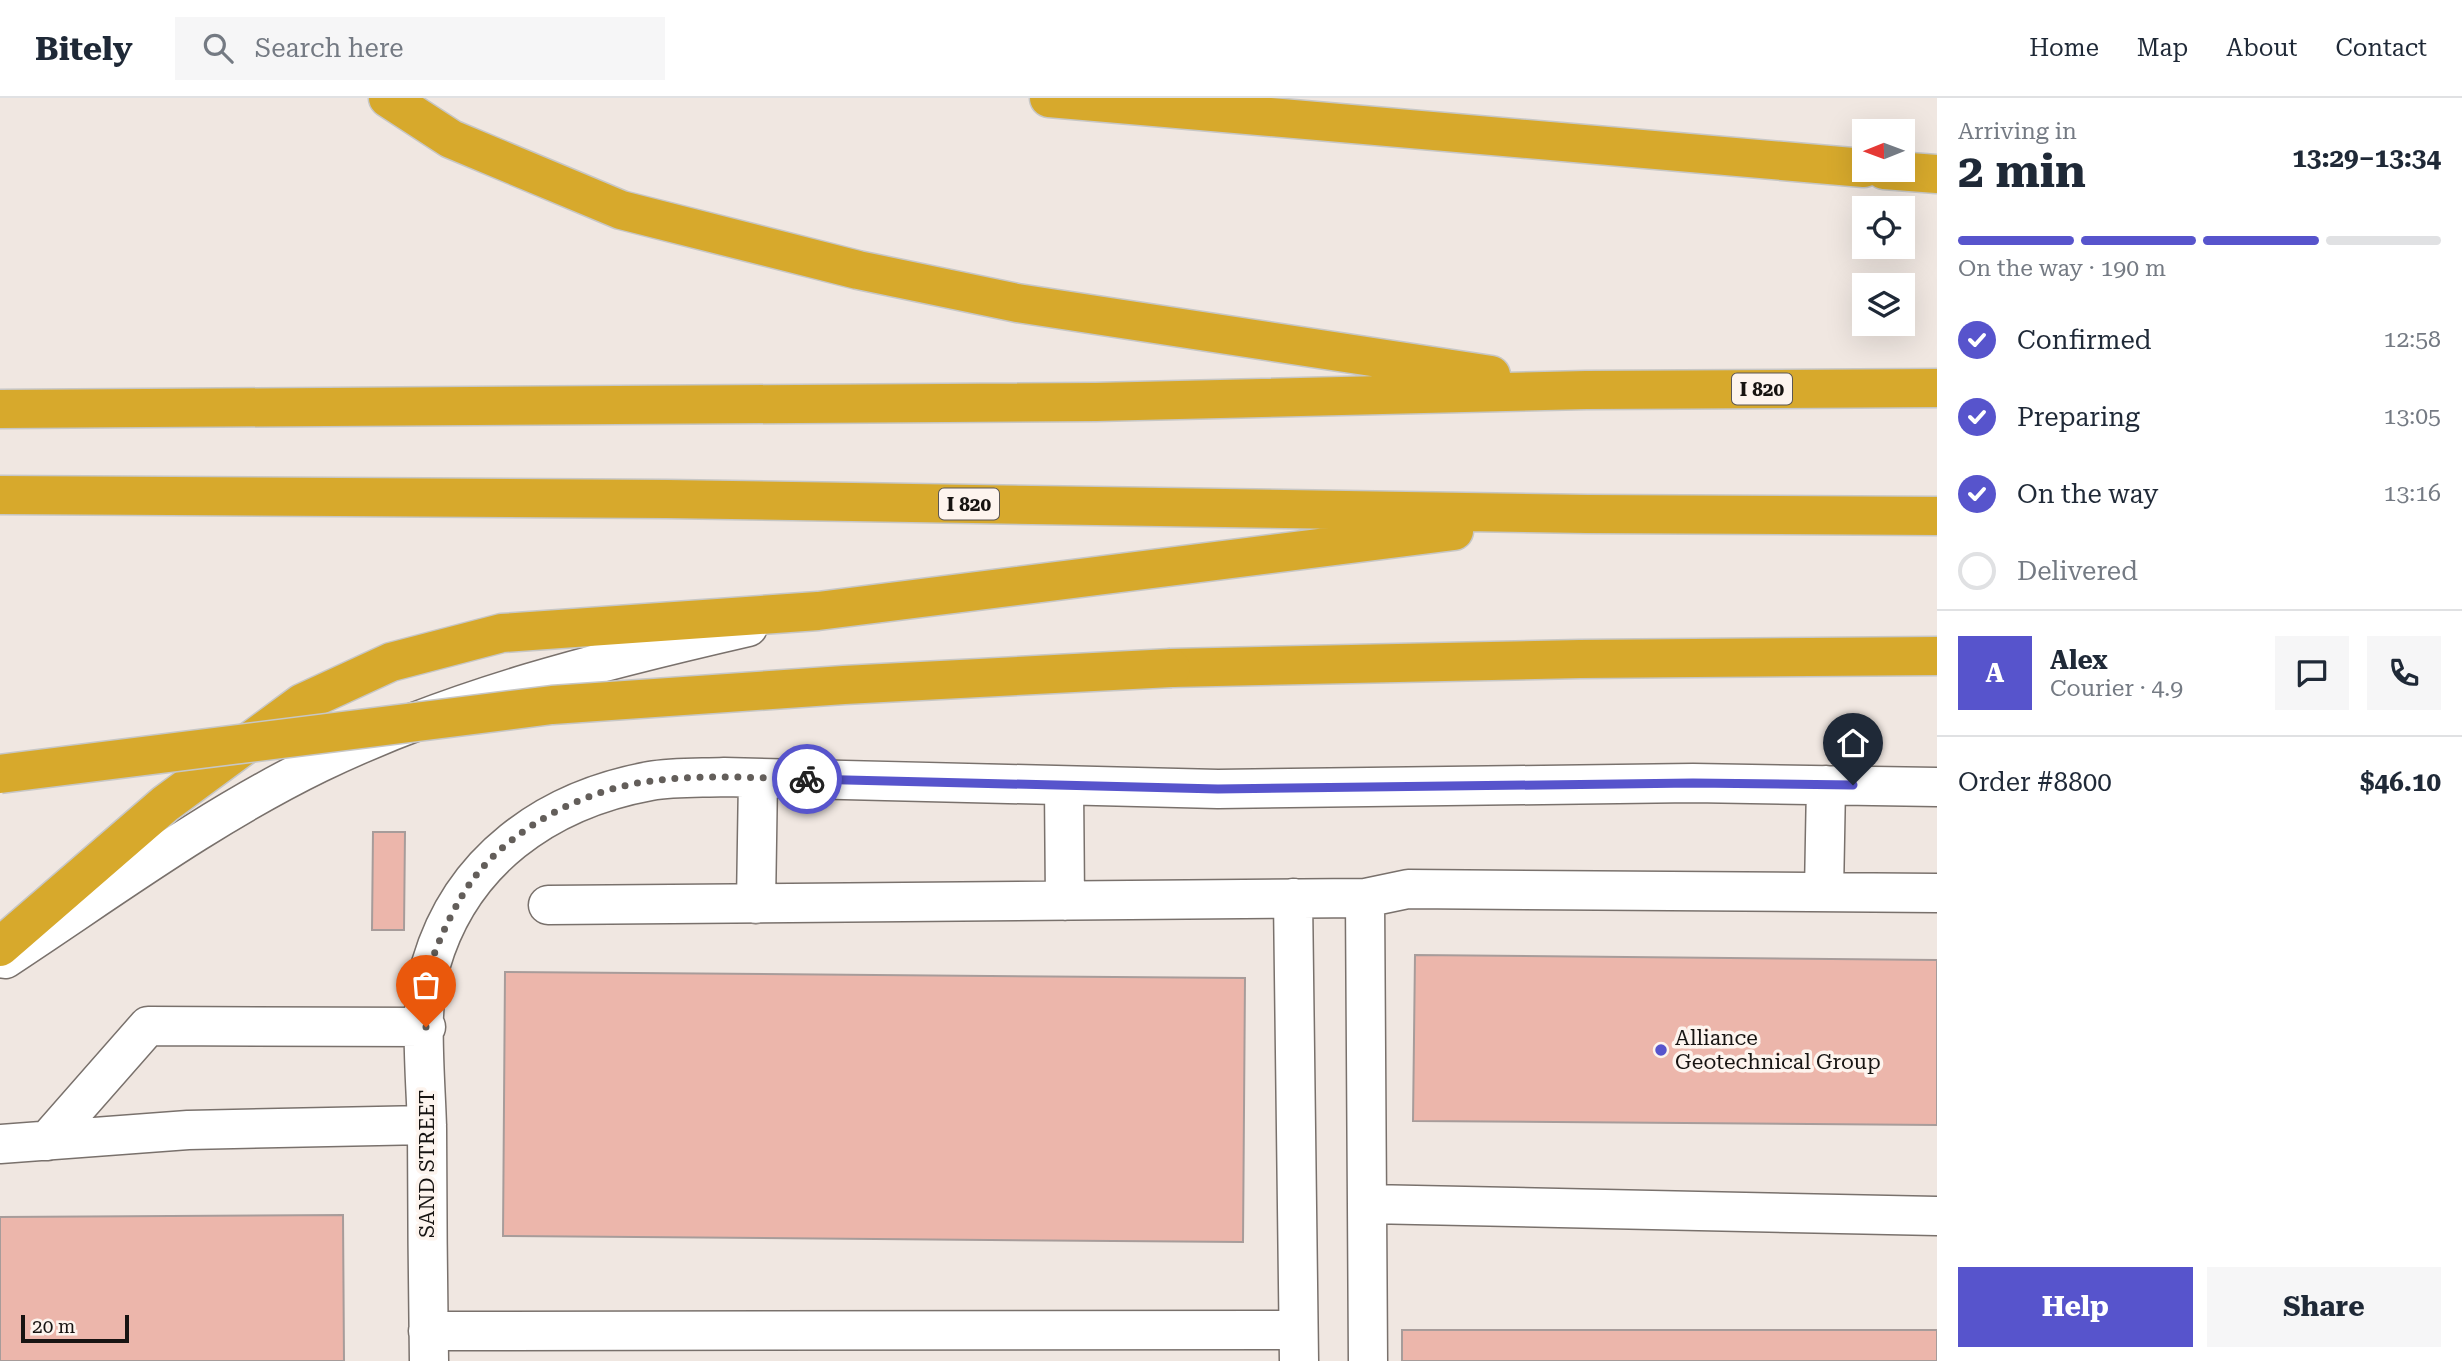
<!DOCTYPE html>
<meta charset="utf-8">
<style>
body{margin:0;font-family:"Roboto Serif",serif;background:#f6f6f7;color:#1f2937;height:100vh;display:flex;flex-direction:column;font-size:26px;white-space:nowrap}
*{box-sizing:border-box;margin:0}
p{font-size:23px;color:#747a83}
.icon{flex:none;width:38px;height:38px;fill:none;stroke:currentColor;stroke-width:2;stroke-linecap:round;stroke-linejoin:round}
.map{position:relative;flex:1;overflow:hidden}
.drawer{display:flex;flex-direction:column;background:#fff;width:525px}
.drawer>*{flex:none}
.needle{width:46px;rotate:269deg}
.buttons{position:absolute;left:1852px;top:21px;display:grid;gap:14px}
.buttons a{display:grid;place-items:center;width:63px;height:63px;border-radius:0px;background:#fff;box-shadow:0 7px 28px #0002;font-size:35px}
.scale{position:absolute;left:21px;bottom:18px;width:108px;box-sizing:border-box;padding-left:7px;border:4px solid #171412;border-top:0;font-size:19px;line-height:24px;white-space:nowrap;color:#171412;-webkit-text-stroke:5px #fdf4ee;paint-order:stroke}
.pin{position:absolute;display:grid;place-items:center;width:60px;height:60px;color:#fff;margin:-72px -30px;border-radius:50% 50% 50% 0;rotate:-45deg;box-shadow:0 0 7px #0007}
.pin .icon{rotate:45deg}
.courier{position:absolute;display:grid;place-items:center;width:70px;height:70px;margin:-35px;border:5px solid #5754cc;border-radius:50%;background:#fff;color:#222;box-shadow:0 2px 9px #0007}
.summary em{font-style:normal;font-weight:700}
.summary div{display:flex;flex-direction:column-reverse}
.summary{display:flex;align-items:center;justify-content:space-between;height:119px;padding:0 21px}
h1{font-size:46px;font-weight:700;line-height:52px}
.bar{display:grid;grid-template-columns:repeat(4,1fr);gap:10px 7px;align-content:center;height:84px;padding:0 21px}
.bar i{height:9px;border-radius:5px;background:#e0e1e3}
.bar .selected{background:#5754cc}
.bar p{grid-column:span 4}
.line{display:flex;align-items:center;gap:18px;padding:0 21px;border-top:2px solid #e0e1e3}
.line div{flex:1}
.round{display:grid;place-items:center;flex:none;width:74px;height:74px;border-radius:0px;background:#f6f6f7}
ol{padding:0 21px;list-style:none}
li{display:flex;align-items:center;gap:21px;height:77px}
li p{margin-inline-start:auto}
li .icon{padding:7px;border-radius:50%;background:#5754cc;color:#fff;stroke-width:4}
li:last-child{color:#747a83}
li i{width:38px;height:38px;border:4px solid #e0e1e3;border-radius:50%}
.primary-button{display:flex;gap:14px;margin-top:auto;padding:14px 21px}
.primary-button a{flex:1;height:80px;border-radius:0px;background:#5754cc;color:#fff;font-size:28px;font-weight:700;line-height:80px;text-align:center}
.primary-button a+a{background:#f6f6f7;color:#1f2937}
header{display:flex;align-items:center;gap:42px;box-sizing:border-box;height:98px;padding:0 35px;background:#fff;border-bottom:2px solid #e0e1e3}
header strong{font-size:33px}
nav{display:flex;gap:38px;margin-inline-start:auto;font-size:24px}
.search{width:490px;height:63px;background:#f6f6f7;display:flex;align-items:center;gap:18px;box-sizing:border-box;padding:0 24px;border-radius:0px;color:#747a83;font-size:26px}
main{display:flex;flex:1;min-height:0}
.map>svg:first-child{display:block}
</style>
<header>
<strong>Bitely</strong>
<div class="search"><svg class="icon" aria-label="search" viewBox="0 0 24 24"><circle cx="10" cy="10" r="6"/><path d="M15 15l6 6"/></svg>Search here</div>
<nav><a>Home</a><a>Map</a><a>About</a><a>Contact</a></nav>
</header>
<main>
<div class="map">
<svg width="1937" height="1263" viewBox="0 0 1937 1263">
<rect width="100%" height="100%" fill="#f0e7e1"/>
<path fill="#ecb6ab" stroke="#a79c9a" stroke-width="2" d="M373,734H405L404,832H372Z
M1415,857L1937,862V1027L1413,1023Z
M505,874L1245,880L1243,1144L503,1138Z
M343,1117L344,1263H0V1119Z
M1402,1232H1937V1263H1402Z"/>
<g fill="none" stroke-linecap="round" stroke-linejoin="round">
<defs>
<path id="minor" d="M1064,688L1065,803
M1824,794L1826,687
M1293,800L1299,1263
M1365,800L1368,1263
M756,806L758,680
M548,807L1365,800L1408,791L1937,795
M5,861C107,794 208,719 319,665C456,599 600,563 748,529
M47,1043L148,928L426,929
M0,1046L188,1032L427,1027
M1367,1106L1937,1118
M428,1233L1298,1232
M429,1263C428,1185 427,1108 427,1030C426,984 418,909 431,866C461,763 546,702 650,683C673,679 699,680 724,679L1218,691L1693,685L1937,689"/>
<path id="highway" d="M388,0L451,41L621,112L858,172L1017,205L1491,277
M1049,0L1864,70
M1884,72L1937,76
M0,311L1096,304L1586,292L1937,290
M0,397L667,401L1587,416L1937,418
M1171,570L1580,561L1937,558
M0,849L165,706L302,605L391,564L502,535L818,513L1454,433"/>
</defs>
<use href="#minor" stroke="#79716c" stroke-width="41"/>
<use href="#highway" stroke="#c7c7c6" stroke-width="41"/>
<use href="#minor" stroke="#fff" stroke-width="38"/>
<use href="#highway" stroke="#d7a92c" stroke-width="38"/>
<defs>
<path id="highway-bridge" d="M0,676L552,607L844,587L1171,570"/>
</defs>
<use href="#highway-bridge" stroke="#c7c7c6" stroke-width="41" stroke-linecap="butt"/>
<use href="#highway-bridge" stroke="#d7a92c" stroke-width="38"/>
</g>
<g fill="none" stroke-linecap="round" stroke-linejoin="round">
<path stroke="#635e5a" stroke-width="7" stroke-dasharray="0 12.6" d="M426,929C426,909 425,884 431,865C441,836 458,800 477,776C518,726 589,690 652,683C703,676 756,680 807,681"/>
<path stroke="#5754cc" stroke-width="9" d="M807,681L1218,691L1693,685L1853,687"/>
</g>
<circle fill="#5754cc" stroke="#fdf4ee" stroke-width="2.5" cx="1661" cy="952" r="7"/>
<g text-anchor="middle" stroke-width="7" stroke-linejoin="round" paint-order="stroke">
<g fill="#fdf4ee" stroke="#5c5754" stroke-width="2">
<rect x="1732" y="275.5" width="60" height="31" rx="5"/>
<rect x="939" y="390.5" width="60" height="31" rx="5"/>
</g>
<g font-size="19" font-weight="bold" fill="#171412">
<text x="1762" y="298">I 820</text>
<text x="969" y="413">I 820</text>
</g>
<g font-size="21" fill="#171412" stroke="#fdf4ee" text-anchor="start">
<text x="1675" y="947">Alliance<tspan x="1675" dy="24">Geotechnical Group</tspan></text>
</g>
<g font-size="21" fill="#171412" stroke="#fdf4ee">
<text transform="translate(427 1066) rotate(-90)" y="7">SAND STREET</text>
</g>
</g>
</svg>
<div class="buttons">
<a><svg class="needle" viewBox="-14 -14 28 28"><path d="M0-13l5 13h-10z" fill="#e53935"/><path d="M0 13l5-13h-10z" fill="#747a83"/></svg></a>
<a><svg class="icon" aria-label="locate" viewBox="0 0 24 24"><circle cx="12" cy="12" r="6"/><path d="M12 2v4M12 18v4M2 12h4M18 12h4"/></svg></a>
<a><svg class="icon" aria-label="layers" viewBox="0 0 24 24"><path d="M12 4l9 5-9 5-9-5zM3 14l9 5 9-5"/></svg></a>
</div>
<div class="scale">20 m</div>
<div class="pin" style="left:426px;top:929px;background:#ea580c"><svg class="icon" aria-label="bag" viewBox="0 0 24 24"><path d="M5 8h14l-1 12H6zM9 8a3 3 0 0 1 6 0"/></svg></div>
<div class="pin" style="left:1853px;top:687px;background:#1f2937"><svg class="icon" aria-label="home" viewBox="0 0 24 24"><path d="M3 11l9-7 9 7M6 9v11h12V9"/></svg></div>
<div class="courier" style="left:807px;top:681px"><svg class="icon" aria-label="bike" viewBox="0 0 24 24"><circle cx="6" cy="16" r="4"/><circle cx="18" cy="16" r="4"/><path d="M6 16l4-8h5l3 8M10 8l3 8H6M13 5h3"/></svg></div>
</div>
<section class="drawer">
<div class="summary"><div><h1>2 min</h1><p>Arriving in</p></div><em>13:29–13:34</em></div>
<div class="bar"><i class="selected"></i><i class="selected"></i><i class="selected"></i><i></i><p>On the way · 190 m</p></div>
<ol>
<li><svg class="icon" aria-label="check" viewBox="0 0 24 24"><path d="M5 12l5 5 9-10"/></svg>Confirmed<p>12:58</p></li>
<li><svg class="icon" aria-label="check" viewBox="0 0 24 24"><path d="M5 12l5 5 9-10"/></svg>Preparing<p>13:05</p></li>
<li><svg class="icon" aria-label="check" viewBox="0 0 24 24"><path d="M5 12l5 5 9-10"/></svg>On the way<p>13:16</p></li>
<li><i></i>Delivered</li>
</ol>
<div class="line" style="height:126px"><b class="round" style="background:#5754cc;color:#fff">A</b><div><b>Alex</b><p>Courier · 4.9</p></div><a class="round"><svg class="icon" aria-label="chat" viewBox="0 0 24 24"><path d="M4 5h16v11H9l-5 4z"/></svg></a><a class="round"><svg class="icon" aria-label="phone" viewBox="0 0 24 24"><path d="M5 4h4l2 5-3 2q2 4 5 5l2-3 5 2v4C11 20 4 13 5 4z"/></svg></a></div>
<div class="line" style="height:91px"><div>Order #8800</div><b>$46.10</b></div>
<div class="primary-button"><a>Help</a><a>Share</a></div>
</section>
</main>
